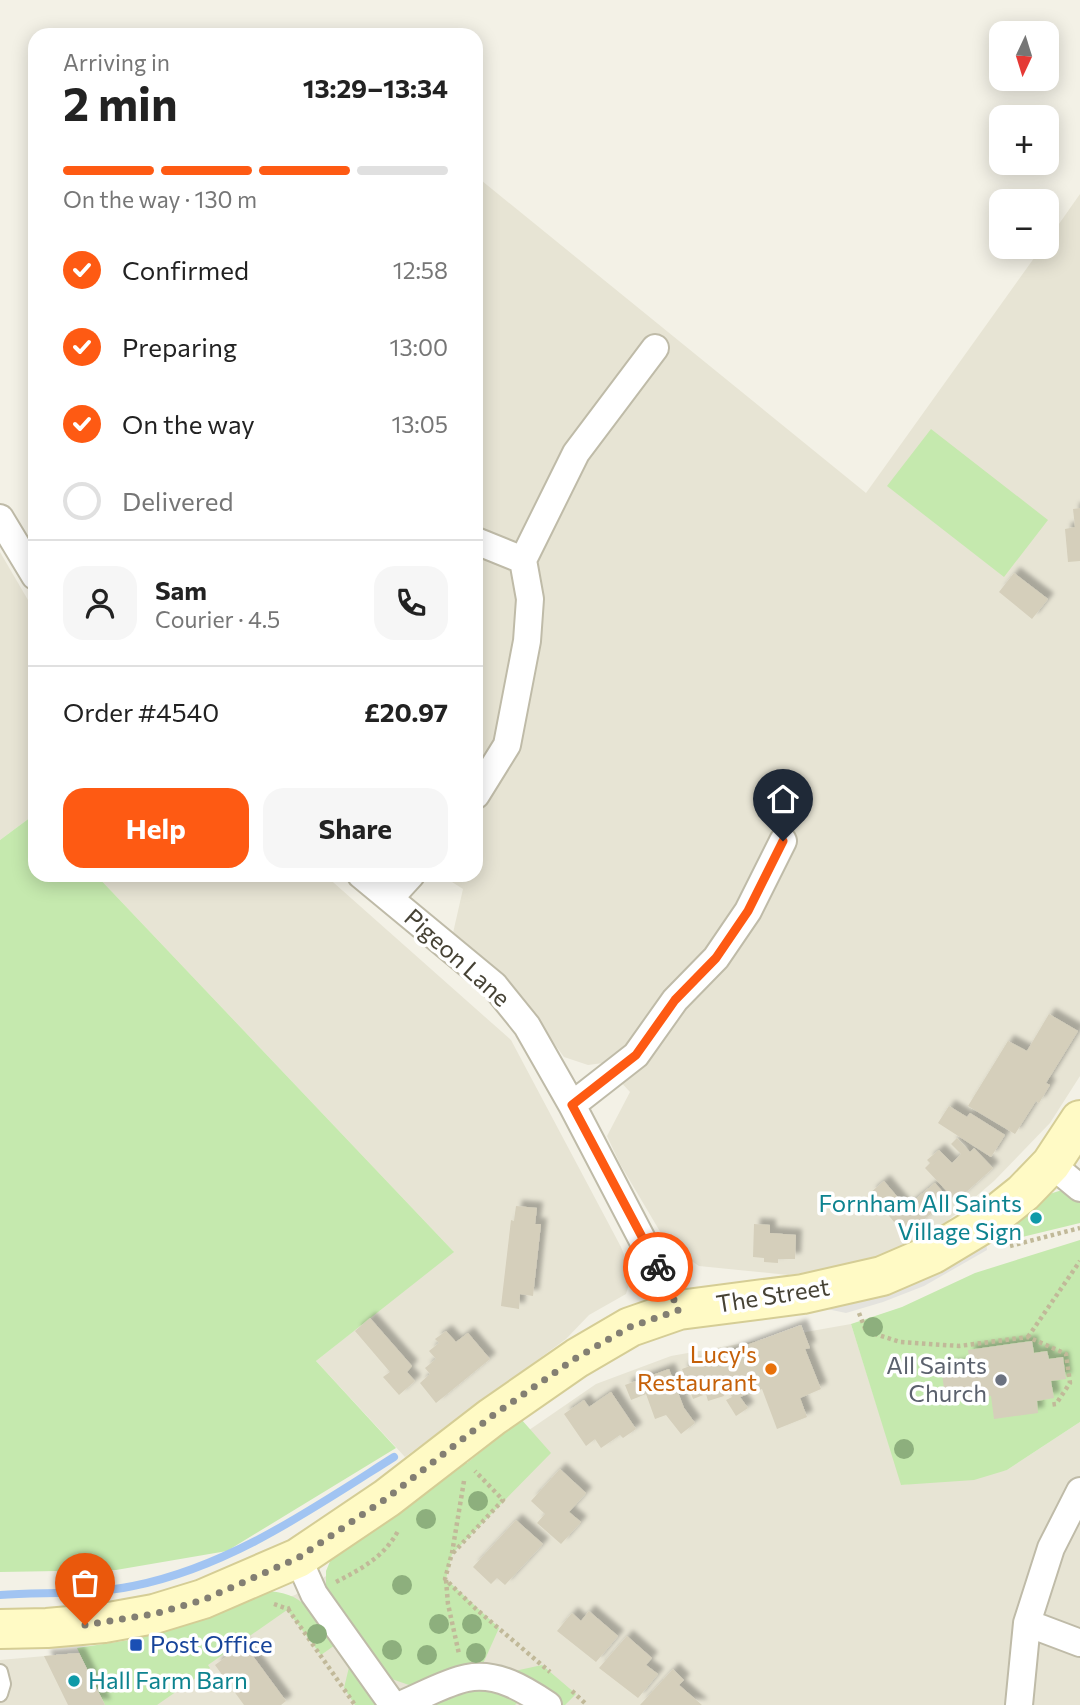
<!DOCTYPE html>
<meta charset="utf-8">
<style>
body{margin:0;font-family:Commissioner,sans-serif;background:#f6f6f6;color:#222;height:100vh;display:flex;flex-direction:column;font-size:26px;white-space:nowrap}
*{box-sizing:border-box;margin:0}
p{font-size:23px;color:#767676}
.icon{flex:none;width:38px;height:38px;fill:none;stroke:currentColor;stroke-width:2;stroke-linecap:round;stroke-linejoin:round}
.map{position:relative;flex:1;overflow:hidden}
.drawer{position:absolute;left:28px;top:28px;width:455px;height:854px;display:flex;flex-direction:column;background:#fff;border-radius:21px;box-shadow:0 4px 18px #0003}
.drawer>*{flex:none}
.needle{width:46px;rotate:184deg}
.buttons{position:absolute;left:989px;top:21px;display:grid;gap:14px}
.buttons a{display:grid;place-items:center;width:70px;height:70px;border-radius:14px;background:#fff;box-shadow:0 4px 18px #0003;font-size:35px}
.pin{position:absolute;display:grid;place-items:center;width:60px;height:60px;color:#fff;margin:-72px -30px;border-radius:50% 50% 50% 0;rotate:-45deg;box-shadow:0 0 7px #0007}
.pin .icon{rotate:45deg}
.courier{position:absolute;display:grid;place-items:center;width:70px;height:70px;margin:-35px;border:5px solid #fe5a13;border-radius:50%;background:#fff;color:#222;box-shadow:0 2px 9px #0007}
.head em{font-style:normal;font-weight:700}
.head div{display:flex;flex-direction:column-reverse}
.head{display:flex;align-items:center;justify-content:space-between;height:119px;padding:0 35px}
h1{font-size:46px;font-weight:700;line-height:52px}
.bar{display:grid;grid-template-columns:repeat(4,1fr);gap:10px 7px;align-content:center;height:84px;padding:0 35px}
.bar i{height:9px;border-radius:5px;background:#e0e0e0}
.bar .active{background:#fe5a13}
.bar p{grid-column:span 4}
.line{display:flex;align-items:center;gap:18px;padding:0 35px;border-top:2px solid #e0e0e0}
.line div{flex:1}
.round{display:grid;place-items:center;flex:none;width:74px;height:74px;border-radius:21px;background:#f6f6f6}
ol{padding:0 35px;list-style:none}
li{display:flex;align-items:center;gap:21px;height:77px}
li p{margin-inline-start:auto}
li .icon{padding:7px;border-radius:50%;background:#fe5a13;color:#fff;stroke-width:4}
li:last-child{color:#767676}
li i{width:38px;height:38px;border:4px solid #e0e0e0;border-radius:50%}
.button{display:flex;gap:14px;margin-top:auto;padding:14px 35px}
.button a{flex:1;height:80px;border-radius:21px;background:#fe5a13;color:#fff;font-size:28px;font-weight:700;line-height:80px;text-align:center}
.button a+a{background:#f6f6f6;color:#222}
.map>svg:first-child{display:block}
</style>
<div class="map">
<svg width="1080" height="1705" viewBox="0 0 1080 1705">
<defs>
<filter id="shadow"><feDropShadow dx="6" dy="-6" stdDeviation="2" flood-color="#0004"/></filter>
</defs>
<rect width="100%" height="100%" fill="#f3f1e6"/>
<path fill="#e7e4d4" d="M476,176L866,493L1042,247H1046L1047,241L1080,194V1076L1050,1123L994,1181L931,1235L863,1264L788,1275L699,1266L668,1245L620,1164L607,1136L630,1092L603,1063L588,1065L564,1057L516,992L453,933L463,889L441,875H476Z
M0,552L35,612V814L0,840Z
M96,875H325L511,1040L621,1247L632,1275L626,1294L589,1315L566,1339L405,1457L316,1361L453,1251Z
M851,1324L902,1485L1007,1470L1080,1422V1705H0V1660L79,1653L180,1636L295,1595L403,1529L497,1452L596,1384L671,1356Z"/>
<path fill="#c5e9ae" d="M931,429L1048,520L1004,577L887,486Z
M35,814V875H96L454,1252L316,1361L396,1448L227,1551L116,1570L0,1572V840Z
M1059,1191H1066L1080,1196V1223L1001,1242V1231L1043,1196Z
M1080,1240V1422L1007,1470L974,1480L901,1485L851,1324L902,1307L975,1273Z
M521,1419L551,1453L452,1554L446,1579L499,1628L482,1666L417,1685H409L386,1677L326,1594V1571L333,1554L456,1446L467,1463Z
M262,1591C305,1591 313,1613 335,1645L321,1655L287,1610L208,1665L210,1668L157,1705H105L77,1648L143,1638L137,1617Z
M350,1663L377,1705H355L344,1688Z
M542,1665L576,1694L565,1705H548L510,1672Z
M479,1684L520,1700L515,1705H430Z"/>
<path fill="#e4e3de" d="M986,1241L987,1250L924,1286L883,1302L846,1313L827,1309L883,1294Z"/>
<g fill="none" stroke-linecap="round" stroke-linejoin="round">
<path stroke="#a1c4f2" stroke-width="8" d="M0,1595C44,1592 90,1595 133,1586C229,1567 312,1509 394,1457"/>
</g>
<path fill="#d5cfbb" filter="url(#shadow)" d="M1080,508V561L1068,562L1065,529L1075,527L1073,509Z
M1014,573L1048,599L1032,619L999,592Z
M1049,1014L1078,1031L1046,1083L1050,1085L1039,1103L1036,1101L1015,1134L968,1106L1008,1041L1027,1051Z
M949,1106L967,1117L970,1113L1005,1135L991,1157L938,1123Z
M957,1138L970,1152L974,1148L993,1168L956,1201L925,1168L930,1163L927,1160L939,1150L952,1163L961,1154L951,1144Z
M884,1181L906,1207L935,1183L949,1199L905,1235L870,1193Z
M516,1206L537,1208L535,1224H541L533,1296L520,1294L519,1309L501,1306L511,1220L514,1221Z
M754,1224L770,1225V1233L796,1235L795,1259H778V1263L764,1262V1258L753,1257Z
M370,1318L412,1366L407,1372L415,1381L399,1395L383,1377L390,1372L355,1331Z
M801,1325L810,1348L805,1349L821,1389L800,1398L807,1417L777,1429L762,1389L740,1397L748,1408L736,1416L726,1400L732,1397L727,1388L722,1389L724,1396L708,1401L706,1394L693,1399L682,1369Z
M446,1331L456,1342L468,1333L490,1359L436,1403L420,1383L430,1374L425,1368L436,1359L429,1351L439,1343L435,1339Z
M1032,1341L1034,1353L1047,1351L1049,1359L1063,1357L1066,1379L1051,1381L1054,1398L1037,1401L1038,1413L994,1419L991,1396L946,1403L941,1367L970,1363L968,1350Z
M669,1369L684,1408L695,1423L681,1434L666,1415L655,1419L646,1394L631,1400L625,1385Z
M611,1392L636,1429L623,1438L620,1435L601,1448L595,1439L586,1446L564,1414L584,1400L589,1407Z
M560,1469L586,1493L569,1512L581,1522L561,1544L537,1523L545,1514L531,1501Z
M516,1520L543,1544L505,1585L497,1578L491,1584L473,1567Z
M589,1611L618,1636L596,1662L557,1631L572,1613L581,1621Z
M627,1636L652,1658L646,1665L658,1674L638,1698L599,1668Z
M244,1644L286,1701L281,1705H244L215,1665Z
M79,1653L105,1705H68L44,1656Z
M673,1669L684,1680L679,1685L702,1705H640Z"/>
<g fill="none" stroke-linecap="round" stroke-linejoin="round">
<defs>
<path id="service" d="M0,1672L3,1684L0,1694"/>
<path id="minor" d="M0,518L35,576
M476,541L523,560
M476,795L507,745L527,641L530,599L523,560L576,453L655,348
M361,875L494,985L527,1026L572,1105L679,1310
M390,898L411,875
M572,1105L636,1055L675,1000L716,958L748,911L783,841
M1051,1164L1080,1188
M298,1558L314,1594L393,1705
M1027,1623L1080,1643
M400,1705C420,1697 446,1682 467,1678C497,1672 524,1689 548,1705
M1019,1705L1027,1623L1051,1548L1080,1491"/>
<path id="secondary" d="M0,1629L47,1628L104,1623L154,1614L203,1599L298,1558L387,1498L492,1417L577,1358L630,1327L679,1310L803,1294L882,1276L933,1254L988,1221L1023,1193L1051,1164L1080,1120"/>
</defs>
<use href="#service" stroke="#bfbba8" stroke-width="18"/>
<use href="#minor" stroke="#bfbba8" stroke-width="30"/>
<use href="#secondary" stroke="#d5cd95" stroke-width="42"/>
<path stroke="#c1b999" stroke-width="4.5" stroke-dasharray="3.5 3.5" stroke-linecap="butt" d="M1010,1246L1080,1228
M859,1313L866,1331L900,1342L959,1346L1028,1337L1066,1354L1070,1383L1056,1404L1049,1405
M1028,1337L1080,1261
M464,1481L452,1553L445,1579L476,1609L550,1672
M453,1553L503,1500L475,1471
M446,1580L448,1604L459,1654
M336,1582C361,1569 384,1557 398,1531
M274,1604L288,1609L292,1607
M288,1609L355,1705
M572,1691L587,1705"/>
<use href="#service" stroke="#fff" stroke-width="14"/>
<use href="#minor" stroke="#fff" stroke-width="26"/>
<use href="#secondary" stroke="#fffac5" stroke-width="38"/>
</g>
<g fill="#8daf7d">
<circle cx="873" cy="1327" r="10"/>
<circle cx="904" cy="1449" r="10"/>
<circle cx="478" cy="1501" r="10"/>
<circle cx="426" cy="1519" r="10"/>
<circle cx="402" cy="1585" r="10"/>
<circle cx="439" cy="1624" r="10"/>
<circle cx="472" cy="1624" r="10"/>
<circle cx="317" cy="1634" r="10"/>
<circle cx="392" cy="1650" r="10"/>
<circle cx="476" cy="1653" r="10"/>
<circle cx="427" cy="1655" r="10"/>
</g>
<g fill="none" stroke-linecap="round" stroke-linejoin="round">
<path stroke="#837f73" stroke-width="7" stroke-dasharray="0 12.6" d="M85,1625L154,1614L203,1600L298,1558L387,1498L492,1416L576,1358L630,1327L679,1310L658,1267"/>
<path stroke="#fe5a13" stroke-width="9" d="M658,1267L572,1105L636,1055L675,1000L716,958L748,911L783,841"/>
</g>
<g fill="#0f9aa8" stroke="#fff" stroke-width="2.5">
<circle cx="1036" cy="1218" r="7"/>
<circle cx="74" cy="1681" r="7"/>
</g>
<circle fill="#e8710a" stroke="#fff" stroke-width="2.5" cx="771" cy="1369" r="7"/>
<circle fill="#6b7280" stroke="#fff" stroke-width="2.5" cx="1001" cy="1380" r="7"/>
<rect fill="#1a4fb4" stroke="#fff" stroke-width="2.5" x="129" y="1638" width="14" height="14" rx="3.5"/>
<g text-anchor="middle" stroke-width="7" stroke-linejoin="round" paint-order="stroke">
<g font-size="24" fill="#464235" stroke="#fff">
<text transform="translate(457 958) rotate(42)" y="8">Pigeon Lane</text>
<text transform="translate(773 1296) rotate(-9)" y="8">The Street</text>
</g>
<g font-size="24" fill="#0d838f" stroke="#fff" text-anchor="end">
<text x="1022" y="1212">Fornham All Saints<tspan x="1022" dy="28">Village Sign</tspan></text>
<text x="88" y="1689" text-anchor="start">Hall Farm Barn</text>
</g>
<g font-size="24" fill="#c56008" stroke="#fff" text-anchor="end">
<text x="757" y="1363">Lucy's<tspan x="757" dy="28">Restaurant</tspan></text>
</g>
<g font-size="24" fill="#5b616d" stroke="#fff" text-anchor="end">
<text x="987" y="1374">All Saints<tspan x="987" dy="28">Church</tspan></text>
</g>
<g font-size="24" fill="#164399" stroke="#fff" text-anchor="start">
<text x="150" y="1653">Post Office</text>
</g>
</g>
</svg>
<div class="buttons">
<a><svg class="needle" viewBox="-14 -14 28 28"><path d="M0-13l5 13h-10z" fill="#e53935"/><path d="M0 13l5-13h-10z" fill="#767676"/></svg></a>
<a>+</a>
<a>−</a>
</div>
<div class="pin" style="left:85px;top:1625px;background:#ea580c"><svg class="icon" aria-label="bag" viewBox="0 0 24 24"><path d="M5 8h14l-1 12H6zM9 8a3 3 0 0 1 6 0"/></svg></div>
<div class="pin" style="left:783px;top:841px;background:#1f2937"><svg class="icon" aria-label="home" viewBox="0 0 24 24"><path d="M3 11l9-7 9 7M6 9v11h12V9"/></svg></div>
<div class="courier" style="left:658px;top:1267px"><svg class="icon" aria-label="bike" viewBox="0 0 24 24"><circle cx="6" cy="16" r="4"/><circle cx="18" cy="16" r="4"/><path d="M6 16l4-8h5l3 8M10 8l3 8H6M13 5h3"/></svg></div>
<section class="drawer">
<div class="head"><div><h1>2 min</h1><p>Arriving in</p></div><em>13:29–13:34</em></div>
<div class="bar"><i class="active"></i><i class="active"></i><i class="active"></i><i></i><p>On the way · 130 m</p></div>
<ol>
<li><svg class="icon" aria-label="check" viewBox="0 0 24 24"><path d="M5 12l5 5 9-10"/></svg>Confirmed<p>12:58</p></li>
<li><svg class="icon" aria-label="check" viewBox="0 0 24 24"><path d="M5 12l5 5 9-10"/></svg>Preparing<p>13:00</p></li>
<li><svg class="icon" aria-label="check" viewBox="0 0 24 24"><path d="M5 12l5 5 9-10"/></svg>On the way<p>13:05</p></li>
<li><i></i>Delivered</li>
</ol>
<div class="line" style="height:126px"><a class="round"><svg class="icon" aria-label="person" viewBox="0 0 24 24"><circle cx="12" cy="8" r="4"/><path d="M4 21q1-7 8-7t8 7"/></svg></a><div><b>Sam</b><p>Courier · 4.5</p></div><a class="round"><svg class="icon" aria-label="phone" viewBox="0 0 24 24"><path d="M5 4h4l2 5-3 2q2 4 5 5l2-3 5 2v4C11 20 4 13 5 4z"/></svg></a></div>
<div class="line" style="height:91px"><div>Order #4540</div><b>£20.97</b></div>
<div class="button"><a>Help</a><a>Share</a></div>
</section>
</div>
